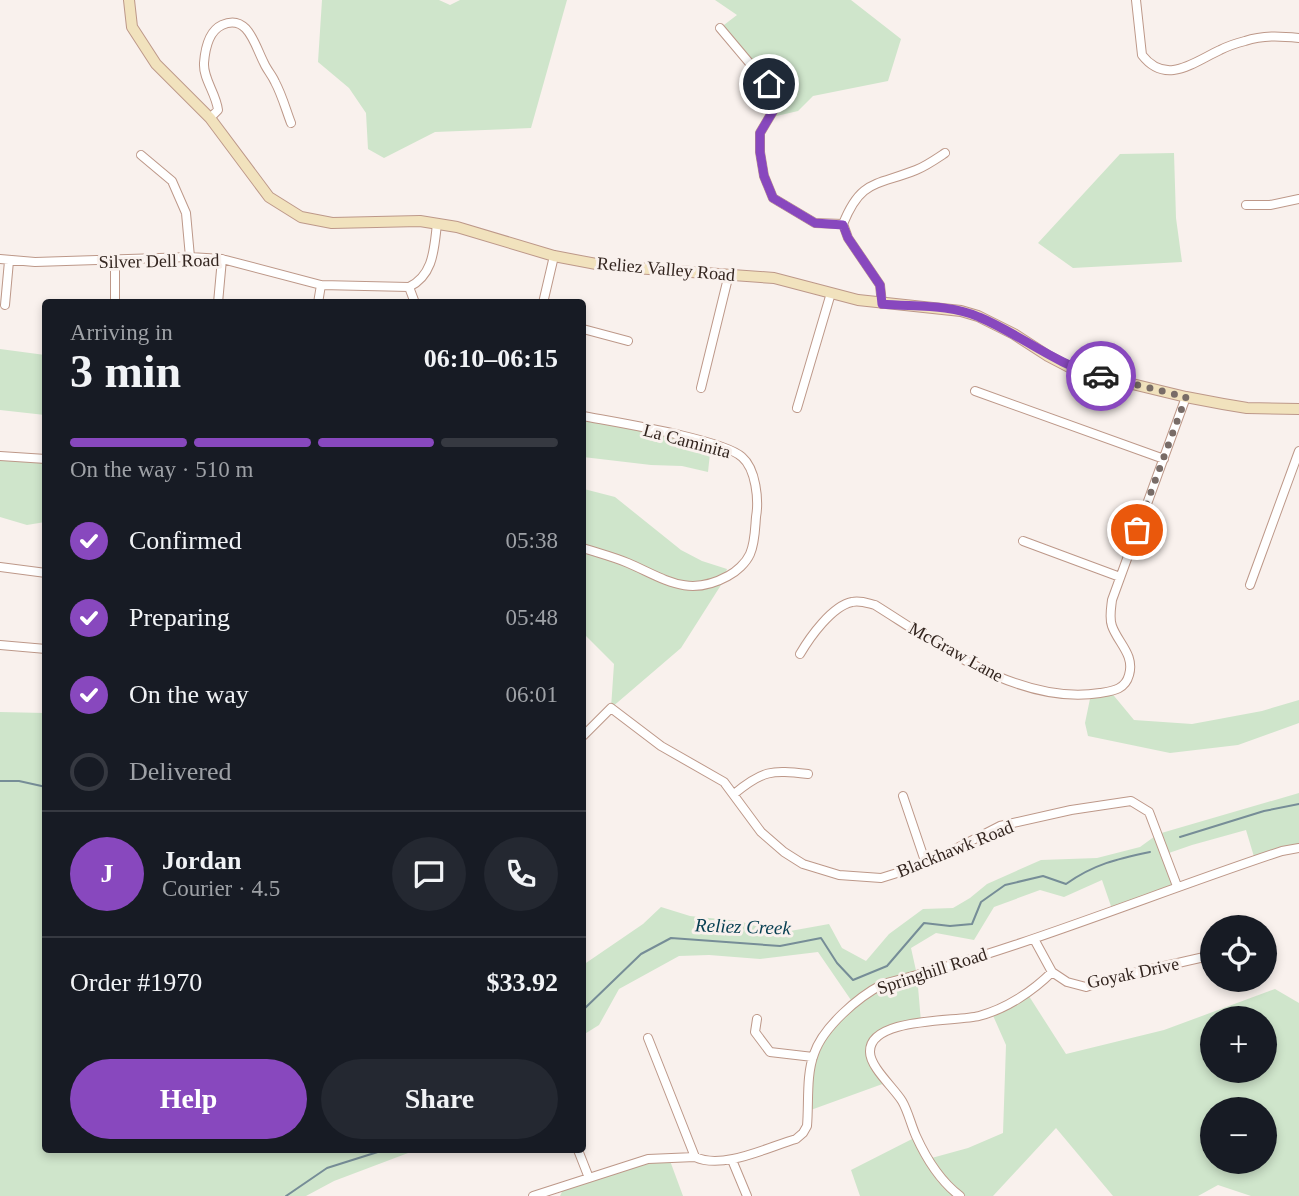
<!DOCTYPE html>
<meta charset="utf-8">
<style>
body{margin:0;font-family:"Times New Roman",serif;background:#242831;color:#f1f3f6;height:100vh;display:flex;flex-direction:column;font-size:26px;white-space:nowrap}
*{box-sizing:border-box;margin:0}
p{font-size:23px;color:#9ea1a6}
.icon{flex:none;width:38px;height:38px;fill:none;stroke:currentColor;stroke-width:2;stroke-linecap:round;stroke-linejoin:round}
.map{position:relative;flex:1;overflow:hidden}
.sheet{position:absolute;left:42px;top:299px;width:544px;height:854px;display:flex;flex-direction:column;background:#171b24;border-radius:7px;box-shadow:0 4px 10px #0003}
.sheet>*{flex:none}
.tools{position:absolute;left:1200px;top:915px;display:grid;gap:14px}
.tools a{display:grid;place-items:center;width:77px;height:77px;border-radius:50%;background:#171b24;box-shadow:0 4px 10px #0003;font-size:35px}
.pin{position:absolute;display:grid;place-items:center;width:60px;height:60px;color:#fff;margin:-30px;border:4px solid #fff;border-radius:50%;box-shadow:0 2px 7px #0007}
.courier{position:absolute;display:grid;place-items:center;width:70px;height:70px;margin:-35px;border:5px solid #8848be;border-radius:50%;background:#fff;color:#222;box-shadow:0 2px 9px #0007}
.overview em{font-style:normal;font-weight:700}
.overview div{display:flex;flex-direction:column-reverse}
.overview{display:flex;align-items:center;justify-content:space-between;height:119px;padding:0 28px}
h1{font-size:46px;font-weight:700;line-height:52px}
.bar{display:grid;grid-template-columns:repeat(4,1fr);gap:10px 7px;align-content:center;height:84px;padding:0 28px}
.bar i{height:9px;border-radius:5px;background:#363941}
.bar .selected{background:#8848be}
.bar p{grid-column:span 4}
.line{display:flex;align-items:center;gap:18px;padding:0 28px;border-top:2px solid #363941}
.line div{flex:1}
.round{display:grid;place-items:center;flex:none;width:74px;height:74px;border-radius:37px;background:#242831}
ol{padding:0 28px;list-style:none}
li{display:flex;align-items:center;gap:21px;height:77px}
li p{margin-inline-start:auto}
li .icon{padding:7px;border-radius:50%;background:#8848be;color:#fff;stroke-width:4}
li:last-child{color:#9ea1a6}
li i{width:38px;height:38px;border:4px solid #363941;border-radius:50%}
.action{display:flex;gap:14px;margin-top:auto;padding:14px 28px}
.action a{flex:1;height:80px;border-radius:42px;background:#8848be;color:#fff;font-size:28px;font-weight:700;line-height:80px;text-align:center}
.action a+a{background:#242831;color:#f1f3f6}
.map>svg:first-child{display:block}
</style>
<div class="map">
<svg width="1299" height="1196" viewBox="0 0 1299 1196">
<rect width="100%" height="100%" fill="#f9f1ed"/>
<path fill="#cfe5cb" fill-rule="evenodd" d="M322,0H439L450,5L460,0H567L531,128L435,132L384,158L368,149L366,113L349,88L318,62Z
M715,0H851L901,39L888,81L813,96L798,111L768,118L779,101L720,28L737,15Z
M1174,153L1176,218L1182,262L1073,268L1038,243L1120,154Z
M0,349L45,355V415L0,410Z
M583,416L711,444L708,472L682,466L651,465L583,457Z
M0,456L45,459V522L27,525L0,517Z
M584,489L615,497L681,550L702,561L727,569L721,585L681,648L611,708L614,664L583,633Z
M1110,691L1134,720L1192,724L1262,711L1299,700V723L1238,745L1170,753L1088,736L1085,723L1091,694Z
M0,712L45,713L46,1150H416L334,1181L306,1196H0Z
M1299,793V848L1255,860L1246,830L1192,845L1166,854L1177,886L1113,912L1102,880L1064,897L1040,890L994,907L974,940L936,933L911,948L917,975L921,1022L880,1034L870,1050L888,1082L808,1111L810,1079L818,1044L853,1003L818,952L760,959L709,955L679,956L619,989L599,1025L583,1035V965L643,924L661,907L690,916L739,921L779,933L829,924L842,948L866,961L889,934L923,909L953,908L970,898L987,884L1041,860L1097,858L1140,847L1158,834Z
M1275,989L1299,1003V1196H1251L1218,1185L1198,1196H1113L1056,1128L993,1196H860L851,1170L916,1137L928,1159L968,1148L1003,1133L1006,1045L991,1011L1027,993L1066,1054L1164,1030ZM1213,1018H1265V1071H1213ZM1213,1110H1265V1162H1213Z
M669,1158L683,1196H560L566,1183Z"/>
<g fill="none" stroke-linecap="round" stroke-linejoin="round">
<path stroke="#768d97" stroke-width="2" d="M0,781H19L46,787
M1180,837L1264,811L1299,804
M583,1010L641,954L671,938L780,946L821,938L837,963L853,980L887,966L924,923L950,926L972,924L981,902L1005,885L1043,876L1066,884C1094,864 1117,859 1150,852
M286,1196L327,1168L384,1150"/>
<defs>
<path id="street" d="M1136,0L1142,55C1166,86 1194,62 1220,50C1228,46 1237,43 1245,41C1263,35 1280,36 1299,38
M720,28L778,97L779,101L760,133V152L764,176L773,198L815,223L843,224
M210,118L218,110C216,93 203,79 204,63C205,50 209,31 222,25C248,13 255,46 264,63C267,70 272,75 275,82C282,95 286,110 291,123
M141,155L172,181L186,213L190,257
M1246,205H1270L1299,199
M843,224C861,179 876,186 916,170C926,166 936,159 945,153
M843,224L848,238L880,285L882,304
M0,259L35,262L190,257L222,259L321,285L409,287C434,275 434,248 437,224
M115,260V303
M409,287L415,303
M218,303L222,259
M318,303L321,285
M543,303L554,256
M5,305L9,261
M583,329L628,341
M701,388L729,274
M975,391L1164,459
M797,408L831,293
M583,416C614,422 722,439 742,457C756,469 759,500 756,517C755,529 755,543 750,554C746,563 736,572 728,576C688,598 665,579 628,563C614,557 598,553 583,548
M0,456L46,459
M1023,541L1120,577
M0,567L46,573
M1250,585L1299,451
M0,645L46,649
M800,654C810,637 832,606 852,602C860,600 867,603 875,605C939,645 1020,706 1100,693C1112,691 1125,690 1129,675C1135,655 1118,643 1112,626C1109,618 1111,609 1112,600L1186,397
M583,736L611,708L661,746L724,782L761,832L784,852L803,864L839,875L881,878L926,864L1000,826L1071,810L1131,801L1149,812L1177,886
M734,794C763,770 771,770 808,774
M903,796L926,864
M1034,939L1052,972L1067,982L1086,987L1112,978L1213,955
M757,1019L755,1032L770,1052L813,1057
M648,1038L695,1157
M578,1150L589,1178
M732,1160L747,1196
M533,1196L648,1159L695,1157C723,1170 768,1147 796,1139L803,1133L807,1126C809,1103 806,1075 814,1054C823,1027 858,997 883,984C1019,950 1149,895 1282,851L1299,848
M960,1196C940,1181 926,1158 916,1136C911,1125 908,1111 902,1101C894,1088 870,1067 870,1052C869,1017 956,1022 979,1016C1006,1009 1033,991 1052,972"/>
<path id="secondary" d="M129,0L132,27L156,64L210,118L269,197L301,217L332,223L420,221L457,227L554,256L607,266L774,278L858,300L961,311L978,316L1014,334L1048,356L1071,368L1091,374L1186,397L1223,404L1247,408L1299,409"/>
</defs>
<use href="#street" stroke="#bd9889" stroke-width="10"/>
<use href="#secondary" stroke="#bd9889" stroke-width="12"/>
<use href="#street" stroke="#fff" stroke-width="8"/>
<use href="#secondary" stroke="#f1e2bd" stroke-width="10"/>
</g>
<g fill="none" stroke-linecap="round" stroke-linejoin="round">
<path stroke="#786c67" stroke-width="7" stroke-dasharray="0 12.6" d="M1101,376L1186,397L1137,530"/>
<path stroke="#8848be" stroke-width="9" d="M769,84L779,101L760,133V152L764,176L773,198L815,223L843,225L848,238L880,285L882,304C913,307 950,304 979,317C1022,335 1055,365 1101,376"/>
</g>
<g text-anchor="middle" stroke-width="6" stroke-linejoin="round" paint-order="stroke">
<g font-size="18" fill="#33251f" stroke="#f9f1ed">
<text transform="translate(159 261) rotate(-1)" y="6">Silver Dell Road</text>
<text transform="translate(666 269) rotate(5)" y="6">Reliez Valley Road</text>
<text transform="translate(687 441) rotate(15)" y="6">La Caminita</text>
<text transform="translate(956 652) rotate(29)" y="6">McGraw Lane</text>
<text transform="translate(955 849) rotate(-22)" y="6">Blackhawk Road</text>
<text transform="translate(932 971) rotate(-18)" y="6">Springhill Road</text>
<text transform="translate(1133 973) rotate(-12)" y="6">Goyak Drive</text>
</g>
<g font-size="19" font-style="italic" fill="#063e51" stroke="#f9f1ed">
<text transform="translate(743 926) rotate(2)" y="7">Reliez Creek</text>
</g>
</g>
</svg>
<div class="tools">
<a><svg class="icon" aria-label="locate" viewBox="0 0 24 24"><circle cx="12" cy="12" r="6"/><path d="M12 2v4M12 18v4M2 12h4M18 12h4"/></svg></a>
<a>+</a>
<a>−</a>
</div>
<div class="pin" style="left:1137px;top:530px;background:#ea580c"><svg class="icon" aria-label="bag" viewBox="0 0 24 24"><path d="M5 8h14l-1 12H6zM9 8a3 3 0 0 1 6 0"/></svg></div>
<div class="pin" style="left:769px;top:84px;background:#1f2937"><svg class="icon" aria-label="home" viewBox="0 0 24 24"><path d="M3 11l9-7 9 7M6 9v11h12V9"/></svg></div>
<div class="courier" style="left:1101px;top:376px"><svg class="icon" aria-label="car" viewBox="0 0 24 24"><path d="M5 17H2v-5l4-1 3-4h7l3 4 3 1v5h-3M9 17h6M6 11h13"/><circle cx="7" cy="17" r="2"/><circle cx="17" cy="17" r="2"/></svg></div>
<section class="sheet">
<div class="overview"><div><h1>3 min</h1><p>Arriving in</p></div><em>06:10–06:15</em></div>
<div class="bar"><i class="selected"></i><i class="selected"></i><i class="selected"></i><i></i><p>On the way · 510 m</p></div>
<ol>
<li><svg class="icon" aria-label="check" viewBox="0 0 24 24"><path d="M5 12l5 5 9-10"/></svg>Confirmed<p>05:38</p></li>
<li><svg class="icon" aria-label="check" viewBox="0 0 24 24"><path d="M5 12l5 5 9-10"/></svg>Preparing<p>05:48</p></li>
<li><svg class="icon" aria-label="check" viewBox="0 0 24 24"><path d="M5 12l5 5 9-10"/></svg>On the way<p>06:01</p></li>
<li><i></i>Delivered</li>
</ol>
<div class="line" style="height:126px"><b class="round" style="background:#8848be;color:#fff">J</b><div><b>Jordan</b><p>Courier · 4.5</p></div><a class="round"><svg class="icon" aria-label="chat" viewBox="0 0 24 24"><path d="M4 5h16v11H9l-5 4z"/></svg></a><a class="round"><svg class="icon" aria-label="phone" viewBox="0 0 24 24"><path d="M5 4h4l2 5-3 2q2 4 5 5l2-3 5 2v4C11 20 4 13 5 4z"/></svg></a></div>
<div class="line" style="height:91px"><div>Order #1970</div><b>$33.92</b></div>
<div class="action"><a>Help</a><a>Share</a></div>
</section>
</div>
